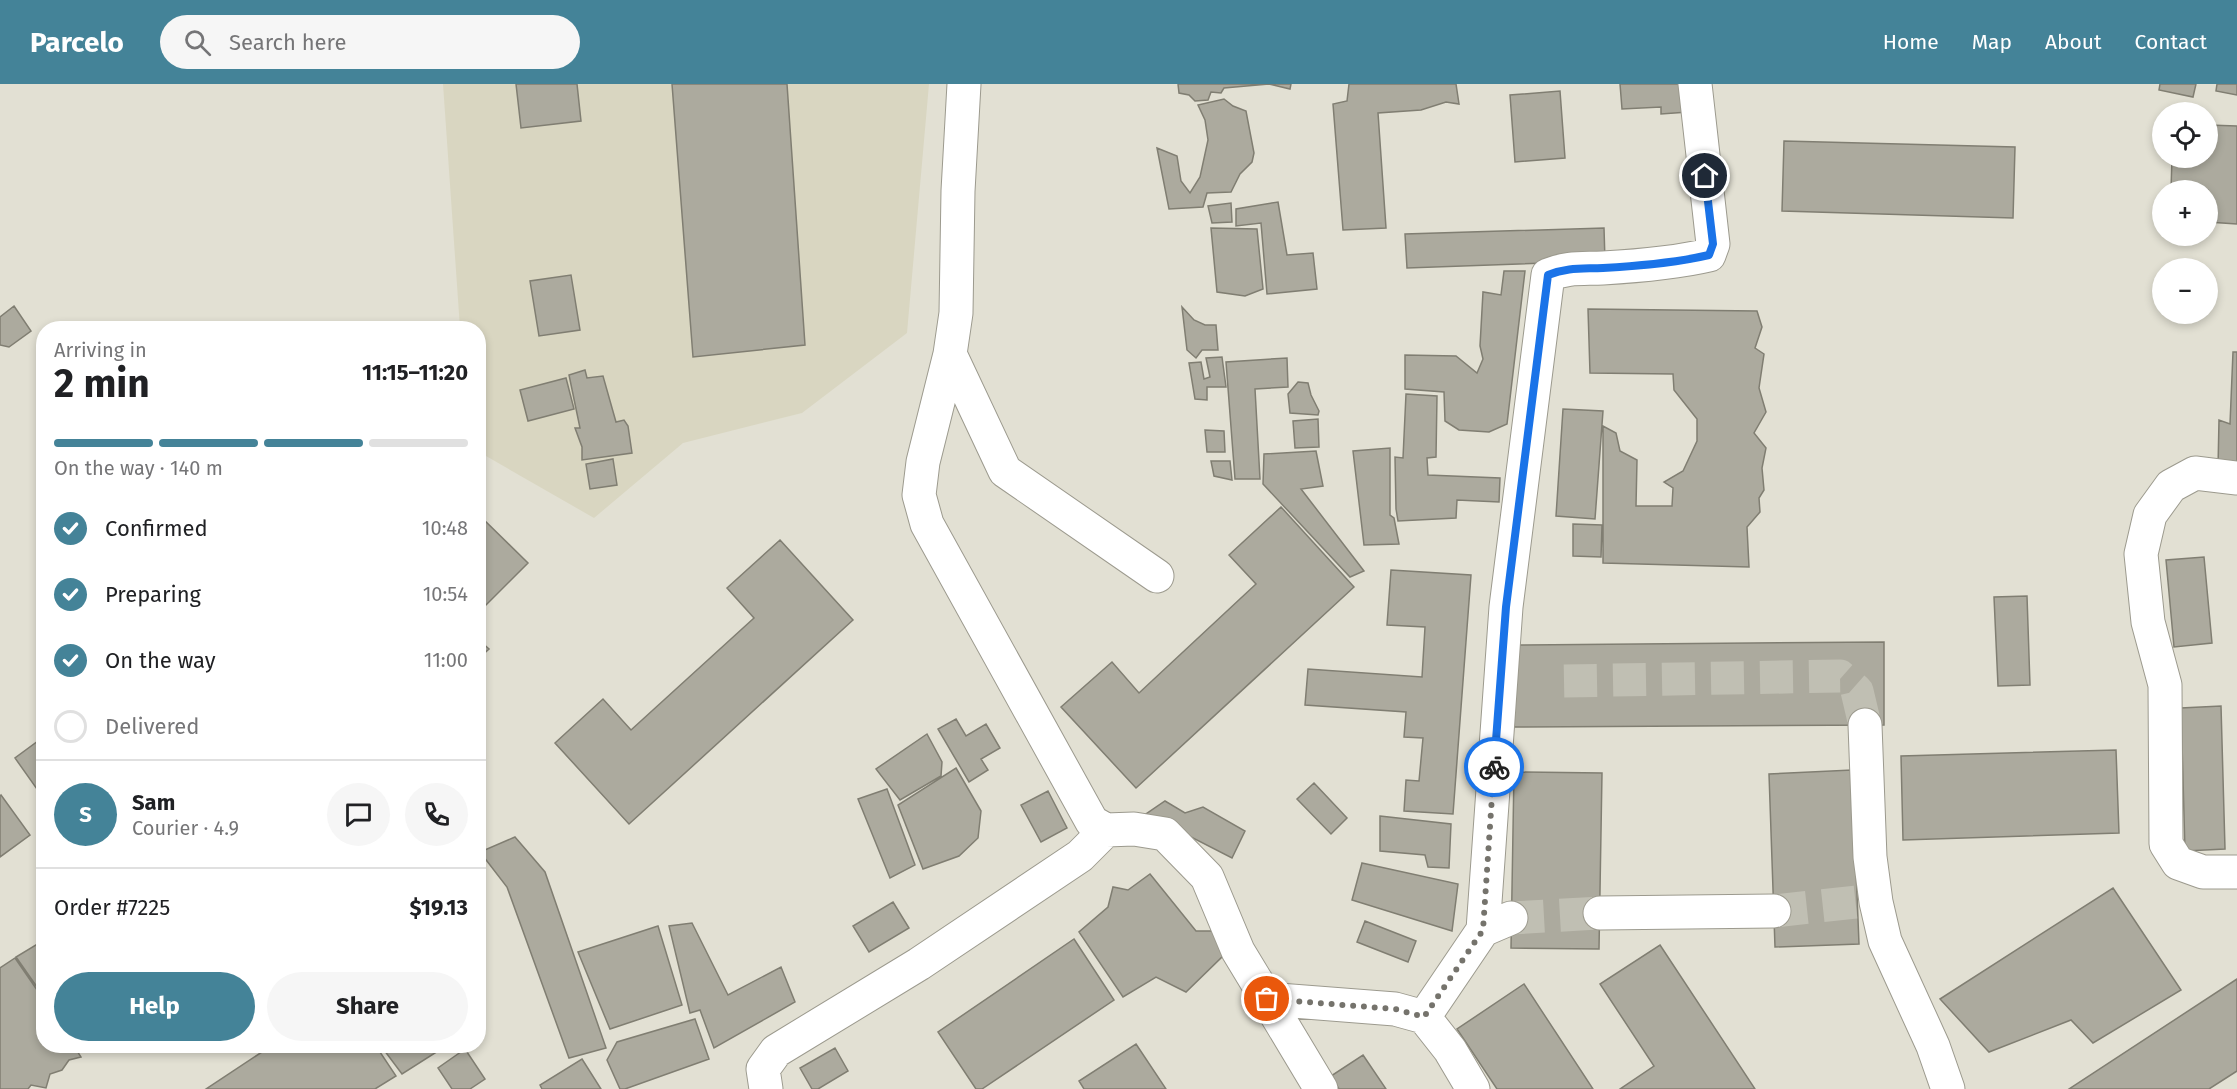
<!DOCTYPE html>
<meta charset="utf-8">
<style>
body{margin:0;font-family:"Fira Sans",sans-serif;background:#f6f6f6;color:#202124;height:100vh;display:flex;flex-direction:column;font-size:22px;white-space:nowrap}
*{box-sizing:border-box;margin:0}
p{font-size:20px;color:#757577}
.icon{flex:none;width:33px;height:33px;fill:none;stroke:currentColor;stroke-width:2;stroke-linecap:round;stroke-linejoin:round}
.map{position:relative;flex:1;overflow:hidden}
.side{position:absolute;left:36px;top:237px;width:450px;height:732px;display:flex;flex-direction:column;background:#fff;border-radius:24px;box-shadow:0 3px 9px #0003}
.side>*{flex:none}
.controls{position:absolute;left:2152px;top:18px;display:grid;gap:12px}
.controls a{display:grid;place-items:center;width:66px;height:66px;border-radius:50%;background:#fff;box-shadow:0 3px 9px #0003;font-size:30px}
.pin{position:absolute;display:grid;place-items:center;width:51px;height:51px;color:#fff;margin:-26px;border:3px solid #fff;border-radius:50%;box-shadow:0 2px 6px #0007}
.courier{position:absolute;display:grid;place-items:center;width:60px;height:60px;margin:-30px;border:4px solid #1a73e8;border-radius:50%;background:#fff;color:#222;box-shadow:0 2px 8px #0007}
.summary em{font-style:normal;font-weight:700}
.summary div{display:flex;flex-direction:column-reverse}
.summary{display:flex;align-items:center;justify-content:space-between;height:102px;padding:0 18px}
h1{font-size:39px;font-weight:700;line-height:45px}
.bar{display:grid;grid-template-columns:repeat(4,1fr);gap:9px 6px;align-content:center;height:72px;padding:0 18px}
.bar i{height:8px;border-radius:4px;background:#e0e0e0}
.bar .on{background:#448398}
.bar p{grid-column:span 4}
.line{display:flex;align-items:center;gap:15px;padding:0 18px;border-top:2px solid #e0e0e0}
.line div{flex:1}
.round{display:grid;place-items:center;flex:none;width:63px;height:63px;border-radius:32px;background:#f6f6f6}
ol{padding:0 18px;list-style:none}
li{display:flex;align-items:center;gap:18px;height:66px}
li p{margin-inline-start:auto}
li .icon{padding:6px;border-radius:50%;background:#448398;color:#fff;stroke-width:4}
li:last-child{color:#757577}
li i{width:33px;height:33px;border:3px solid #e0e0e0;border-radius:50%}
.cta{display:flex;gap:12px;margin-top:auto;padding:12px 18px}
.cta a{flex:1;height:69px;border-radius:36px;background:#448398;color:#fff;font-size:24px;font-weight:700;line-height:69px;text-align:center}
.cta a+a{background:#f6f6f6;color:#202124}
header{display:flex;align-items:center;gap:36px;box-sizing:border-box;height:84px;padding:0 30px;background:#448398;color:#fff}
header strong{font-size:28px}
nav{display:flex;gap:33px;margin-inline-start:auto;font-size:21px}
.search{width:420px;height:54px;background:#f6f6f6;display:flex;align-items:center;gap:15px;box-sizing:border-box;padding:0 21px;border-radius:33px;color:#757577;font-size:22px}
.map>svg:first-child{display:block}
</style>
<header>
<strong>Parcelo</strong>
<div class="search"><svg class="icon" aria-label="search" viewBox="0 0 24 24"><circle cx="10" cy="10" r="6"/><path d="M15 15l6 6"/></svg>Search here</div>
<nav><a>Home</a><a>Map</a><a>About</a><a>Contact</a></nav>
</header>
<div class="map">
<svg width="2237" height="1005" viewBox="0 0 2237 1005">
<rect width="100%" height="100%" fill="#e2e0d3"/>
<path fill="#d9d6c1" d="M443,0H929L907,249L802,329L683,359L594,434L479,368L478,244H460Z"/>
<path fill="#acaa9e" stroke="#807e72" stroke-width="1.5" d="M516,0H577L581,37L521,44Z
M672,0H787L805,261L693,273Z
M1178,0H1291L1290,5L1269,0L1224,4L1221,9L1211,8L1208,16L1195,17L1189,11L1179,9Z
M1349,0H1456L1459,20L1446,18L1421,26L1378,29L1386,144L1343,146L1333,20L1347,17Z
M1620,0H1686L1688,28L1661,30V23L1622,25Z
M2160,0H2196L2193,13L2159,6Z
M2217,0H2237V11L2216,7Z
M1560,7L1565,74L1515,78L1510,11Z
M1224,15L1233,22L1246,27L1254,69L1252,78L1240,90L1231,108L1207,109L1203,123L1169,125L1157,64L1177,72L1181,97L1190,109L1200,93L1208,56L1205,36L1198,21Z
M2208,41L2237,42V140L2208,138V106H2171L2172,74H2208Z
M1784,57L2015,63L2013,134L1782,127Z
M1278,118L1287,171L1313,169L1317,205L1267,210L1261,139L1236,142V125Z
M1231,119L1232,138L1212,139L1208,122Z
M1211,144L1257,145L1263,205L1245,212L1217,208Z
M1604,144L1605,177L1407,184L1405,150Z
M1504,187H1525L1507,340L1489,348L1459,346L1445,337L1444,308L1405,305V271L1456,272L1477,289L1483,275L1480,262L1483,208L1501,211Z
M571,191L580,246L539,252L530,197Z
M14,222L31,247L9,263L0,261V233Z
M1182,223L1194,236L1205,241H1216L1218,266H1202L1196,274L1187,266Z
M1588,225L1757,227L1762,243L1755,264L1764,270L1759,304L1766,328L1754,349L1766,364L1762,384L1764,406L1759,414L1760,428L1747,443L1749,483L1603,479V342L1616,349L1620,367L1637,376L1636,422H1672L1673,404L1664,398L1683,387L1697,357V335L1674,306L1673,290L1590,289Z
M2233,268H2237V384H2218L2219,336L2230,340Z
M1222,273L1226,303H1207V316L1195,315L1189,279L1201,278L1204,295L1210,293L1206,274Z
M1287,274L1288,303L1255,305L1260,395H1235L1226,278Z
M585,286L587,294L603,292L616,338L624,336L628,342L632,369L582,376V363L575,344H580L569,291Z
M566,294L574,325L528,337L520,306Z
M1298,298L1308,299L1311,311L1319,327L1318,331L1290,329L1288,310Z
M1406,310L1437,312L1436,373L1427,374L1428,391L1500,394L1499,418L1457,416L1456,434L1398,437L1396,425L1395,373L1403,374Z
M1563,325L1603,327L1595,435L1556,432Z
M1318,335L1319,363L1295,364L1293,337Z
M1205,346L1224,347L1225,368H1207Z
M1390,364V431L1394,434L1399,460L1364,461L1353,367Z
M1316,367L1323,402L1301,405L1364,487L1350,493L1263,400L1264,370Z
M613,375L617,401L590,405L586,380Z
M1211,377H1230L1232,396L1214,392Z
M1281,423L1354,503L1136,704L1061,623L1112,578L1139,609L1256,500L1229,471Z
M478,430L528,479L478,529Z
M1573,440L1602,441L1601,473L1573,472Z
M780,456L853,536L629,740L555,659L603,615L631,646L754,534L727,504Z
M2204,473L2212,559L2174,563L2166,476Z
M1391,486L1471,491L1453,730L1404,727L1406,696L1419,697L1423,654L1404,653L1406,628L1305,621L1308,585L1422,593L1425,543L1387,541Z
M2027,512L2030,601L1998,602L1994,513Z
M478,555L489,565L478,575Z
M1884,558V641L1513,643V561Z
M2221,622L2225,765L2185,767L2181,624Z
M956,635L966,652L986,640L1000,664L981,675L988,686L969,698L938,645Z
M927,650L942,678L941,692L900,716L876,685Z
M38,657L44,664V715L15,674Z
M2116,666L2119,749L1903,756L1901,672Z
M956,684L981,727L978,754L959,772L923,785L898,721Z
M1852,686L1859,860L1775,863L1769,690Z
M1514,688L1602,689L1599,865L1511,864Z
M1314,699L1347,734L1331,750L1297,715Z
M887,705L915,781L890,794L858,715Z
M1048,707L1067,744L1041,758L1021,721Z
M1,711L30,751L0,773V712Z
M1165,717L1185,729L1203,723L1245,747L1232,774L1146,730Z
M1380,732L1451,740L1449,784L1428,783L1425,771L1380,767Z
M515,753L545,788L606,964L569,974L507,803L480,768Z
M1362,779L1458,800L1452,847L1352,816Z
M1150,790L1196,847H1213L1226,869L1186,908L1156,893L1123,913L1079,848L1108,823L1113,803L1128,806Z
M2113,804L2181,906L2093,959L2071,936L1989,968L1940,915Z
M893,818L909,844L869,868L853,842Z
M1365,837L1416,857L1408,878L1357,858Z
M692,839L728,911L781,883L795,918L714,964L700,926L690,929L669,842Z
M658,842L682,921L610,945L578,868Z
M1074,855L1114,916L982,1005H976L938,948Z
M44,856V913L16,873Z
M1660,861L1755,1005H1620L1654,982L1600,900Z
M15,874L44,916V962H74L81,973L69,976L62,986L50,990L46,1004L31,1001L28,1005H0V884Z
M2237,895V987L2209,1005H2069Z
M1524,900L1593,1005H1497L1457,945Z
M695,935L709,975L625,1005H620L607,976L617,958Z
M1136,960L1166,1005H1084L1079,997Z
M271,962H376L396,992L375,1005H206Z
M381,962H446L402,990Z
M835,964L848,987L818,1005H812L800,984Z
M465,965L485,995L470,1005H452L438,984Z
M1363,971L1386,1005H1339L1331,992Z
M582,975L601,1005H542L540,1001Z"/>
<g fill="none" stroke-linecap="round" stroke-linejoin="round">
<path stroke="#c0bfb3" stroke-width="33" stroke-dasharray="33 16" stroke-linecap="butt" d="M1564,597L1840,592L1857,607L1865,641
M1774,827L1857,818
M1511,834L1600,829"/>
<defs>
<path id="minor" d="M964,0L958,107L956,229L950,270L1005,387L1157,492
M950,270L923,378L919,411L927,440L1092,738L1106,746L1134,745L1165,750L1207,793L1238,867L1267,915L1395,925L1424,933L1450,966L1473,1005
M2237,394L2195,389L2171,402L2150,431L2141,470L2148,538L2165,601L2166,760L2178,779L2203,788H2237
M1865,641L1870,773L1876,818L1885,857L1933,962L1948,1005
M1600,829L1774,827
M1483,846L1506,523L1548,191C1568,183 1582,185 1603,184C1638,182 1675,179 1709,171L1713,160L1695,0
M1267,915L1321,1005
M1424,933L1483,846L1511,834
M766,1005L763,985L776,967L919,880L1080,772L1106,746"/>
</defs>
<use href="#minor" stroke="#9c9a8e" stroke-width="35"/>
<use href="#minor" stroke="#fff" stroke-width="33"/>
</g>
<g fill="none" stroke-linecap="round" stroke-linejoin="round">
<path stroke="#75736c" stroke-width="6" stroke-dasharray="0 10.8" d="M1267,915L1395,925L1424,933L1483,846L1494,683"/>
<path stroke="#1a73e8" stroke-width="8" d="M1494,683L1506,523L1548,191C1568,183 1582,185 1603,184C1638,182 1675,179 1709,171L1713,160L1705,92"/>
</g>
</svg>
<div class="controls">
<a><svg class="icon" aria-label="locate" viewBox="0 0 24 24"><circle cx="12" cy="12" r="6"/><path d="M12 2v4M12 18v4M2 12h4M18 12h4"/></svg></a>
<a>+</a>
<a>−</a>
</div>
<div class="pin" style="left:1267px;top:915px;background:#ea580c"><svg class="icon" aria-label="bag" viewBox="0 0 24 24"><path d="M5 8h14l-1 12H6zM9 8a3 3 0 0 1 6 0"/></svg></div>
<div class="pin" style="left:1705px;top:92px;background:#1f2937"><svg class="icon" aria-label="home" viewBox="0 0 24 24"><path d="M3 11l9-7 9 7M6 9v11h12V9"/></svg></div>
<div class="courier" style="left:1494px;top:683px"><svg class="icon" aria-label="bike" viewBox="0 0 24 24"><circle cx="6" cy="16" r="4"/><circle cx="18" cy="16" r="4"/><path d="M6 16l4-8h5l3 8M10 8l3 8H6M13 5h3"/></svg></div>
<section class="side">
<div class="summary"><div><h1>2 min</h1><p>Arriving in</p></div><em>11:15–11:20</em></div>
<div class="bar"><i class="on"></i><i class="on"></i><i class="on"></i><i></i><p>On the way · 140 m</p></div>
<ol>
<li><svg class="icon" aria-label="check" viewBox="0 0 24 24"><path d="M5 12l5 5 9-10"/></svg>Confirmed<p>10:48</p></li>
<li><svg class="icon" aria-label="check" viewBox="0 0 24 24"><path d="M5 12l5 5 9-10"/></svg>Preparing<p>10:54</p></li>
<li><svg class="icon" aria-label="check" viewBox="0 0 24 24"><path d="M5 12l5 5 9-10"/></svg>On the way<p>11:00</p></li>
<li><i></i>Delivered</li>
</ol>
<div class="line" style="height:108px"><b class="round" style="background:#448398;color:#fff">S</b><div><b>Sam</b><p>Courier · 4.9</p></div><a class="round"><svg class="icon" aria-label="chat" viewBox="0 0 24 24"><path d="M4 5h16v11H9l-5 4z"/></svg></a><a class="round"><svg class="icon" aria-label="phone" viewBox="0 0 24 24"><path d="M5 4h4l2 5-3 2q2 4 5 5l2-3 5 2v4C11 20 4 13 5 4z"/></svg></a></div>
<div class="line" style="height:78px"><div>Order #7225</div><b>$19.13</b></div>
<div class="cta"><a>Help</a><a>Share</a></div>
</section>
</div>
